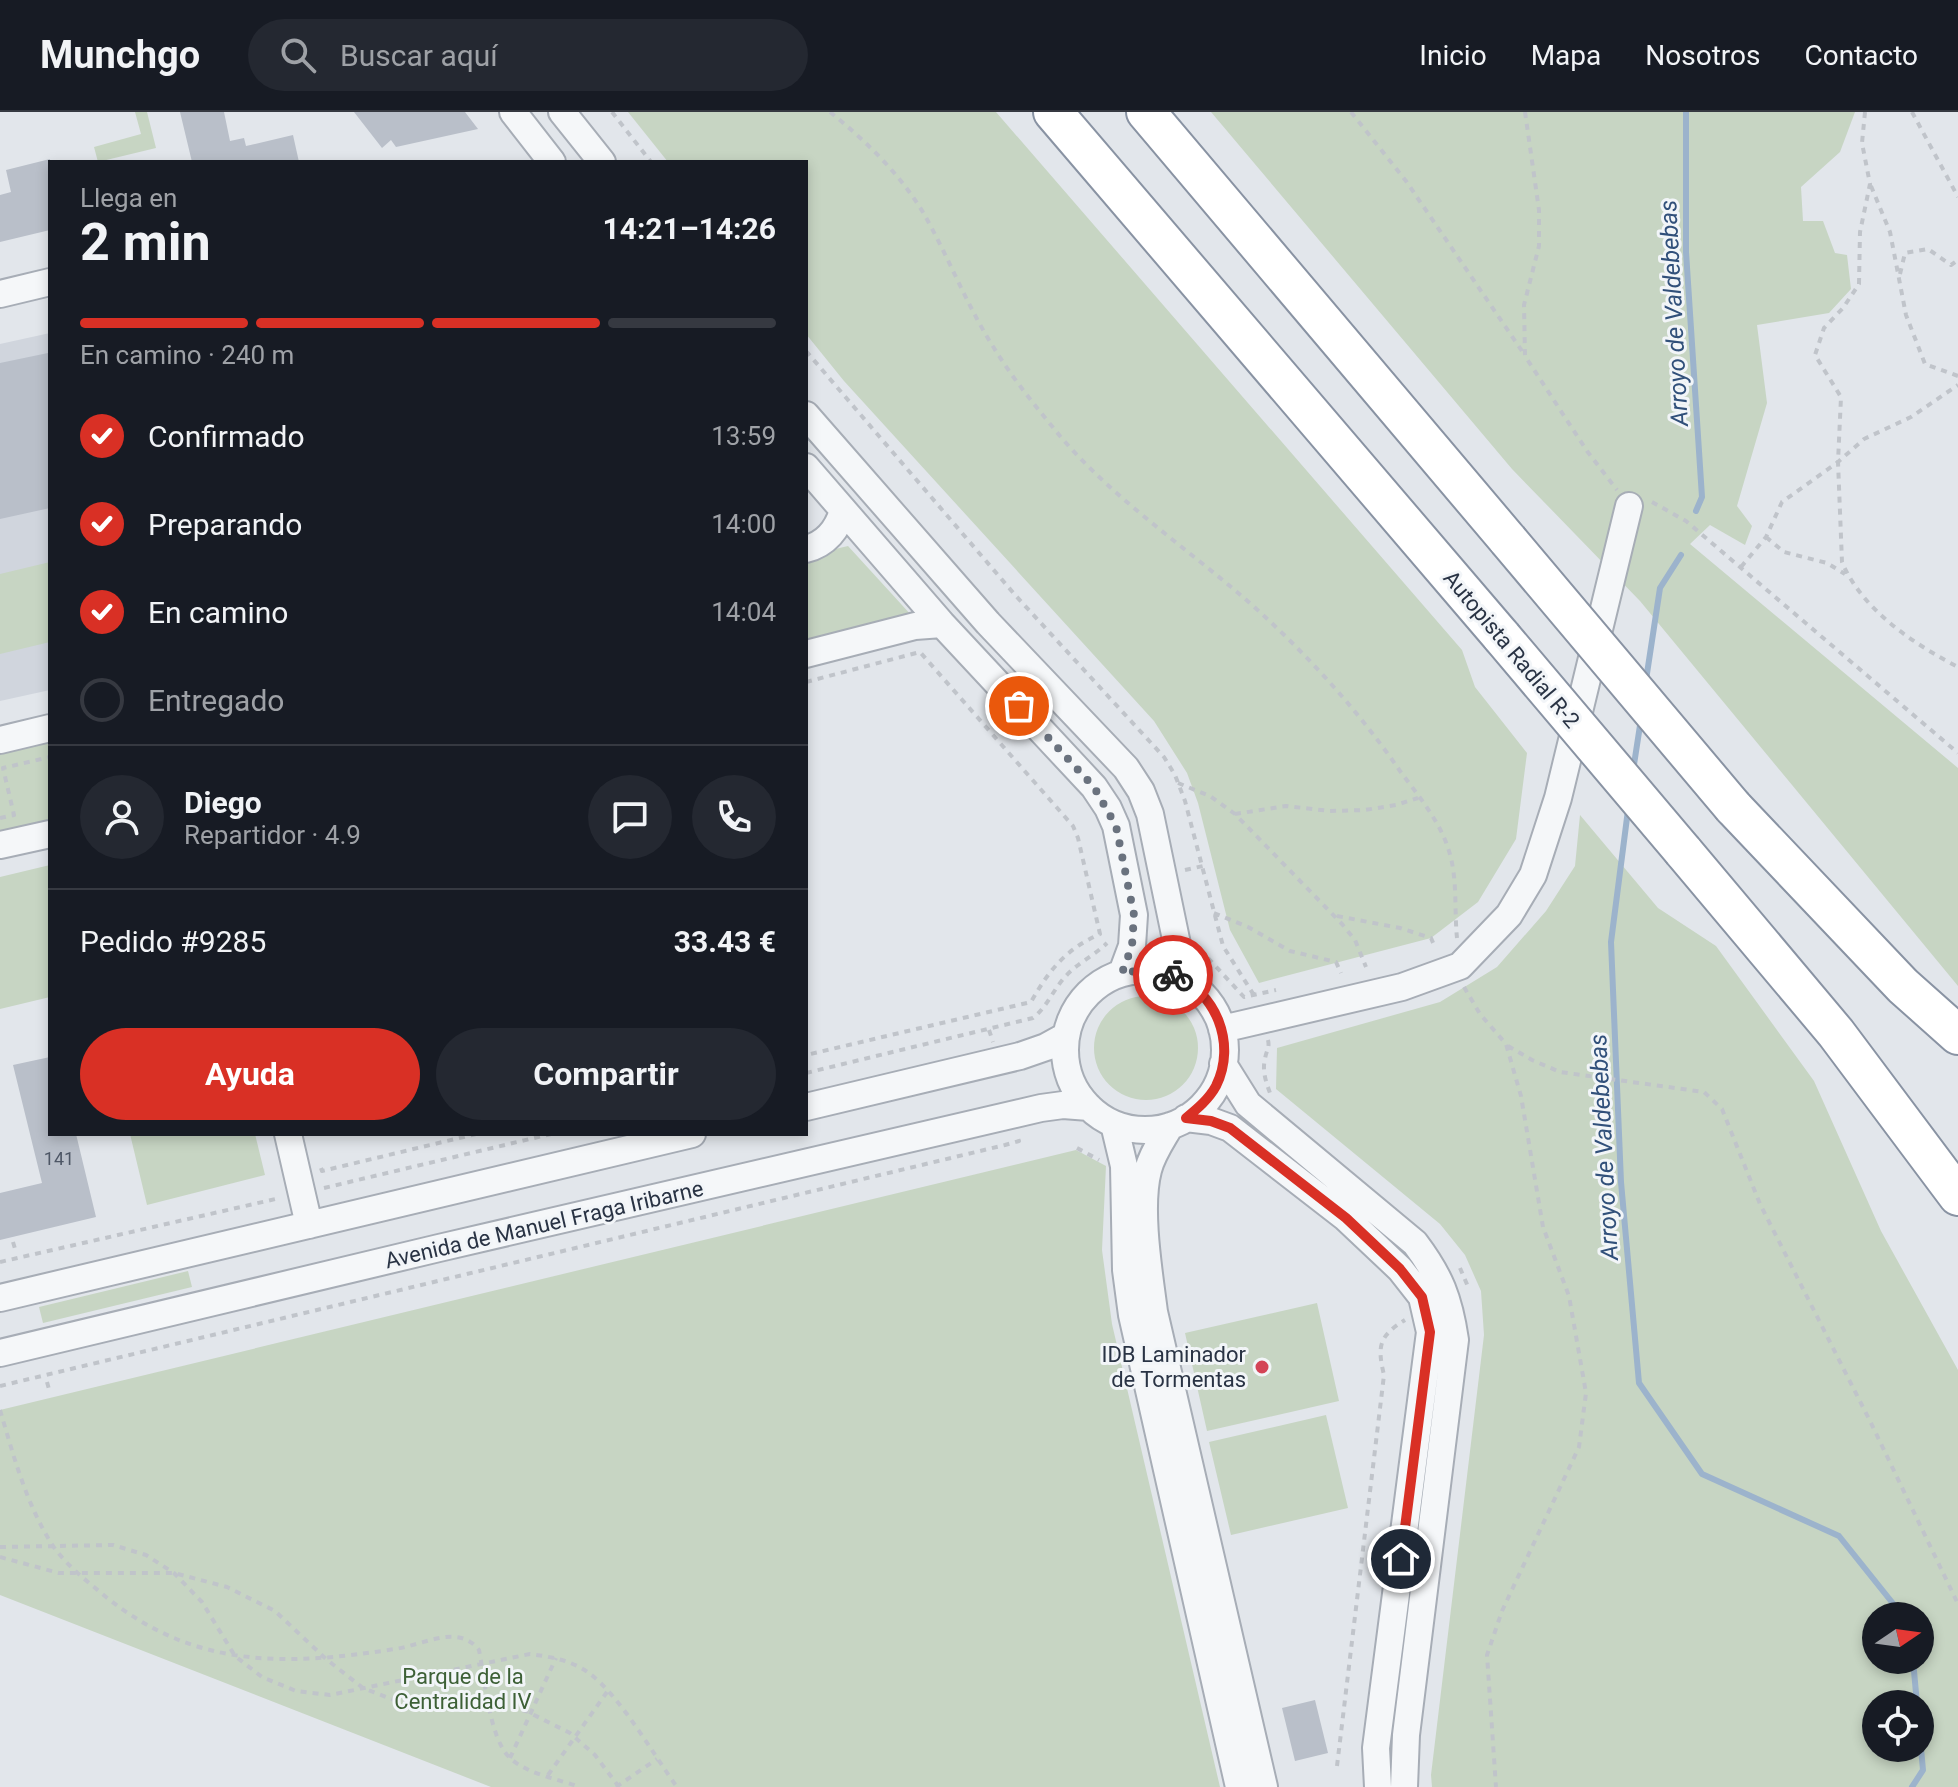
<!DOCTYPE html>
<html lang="es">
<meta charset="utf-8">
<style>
body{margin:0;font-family:Roboto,sans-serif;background:#242831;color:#f1f3f6;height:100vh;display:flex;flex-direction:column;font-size:30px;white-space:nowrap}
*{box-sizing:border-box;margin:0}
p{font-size:26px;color:#9ea1a6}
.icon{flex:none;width:44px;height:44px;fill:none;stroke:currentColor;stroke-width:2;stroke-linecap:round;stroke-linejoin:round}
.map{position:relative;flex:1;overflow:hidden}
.sheet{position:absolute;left:48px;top:48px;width:760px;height:976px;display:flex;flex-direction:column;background:#171b24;border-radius:0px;box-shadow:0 4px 12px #0003}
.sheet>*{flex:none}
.needle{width:52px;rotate:77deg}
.controls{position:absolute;left:1862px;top:1490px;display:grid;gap:16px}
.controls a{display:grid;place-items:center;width:72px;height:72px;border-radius:50%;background:#171b24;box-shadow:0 4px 12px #0003;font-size:40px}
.pin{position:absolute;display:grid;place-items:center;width:68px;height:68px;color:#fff;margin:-34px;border:4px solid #fff;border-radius:50%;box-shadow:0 2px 8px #0007}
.courier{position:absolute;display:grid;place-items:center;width:80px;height:80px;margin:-40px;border:6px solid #d93025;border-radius:50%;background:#fff;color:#222;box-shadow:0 2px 10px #0007}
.overview em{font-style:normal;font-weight:700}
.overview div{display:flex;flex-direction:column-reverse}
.overview{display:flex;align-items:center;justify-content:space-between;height:136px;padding:0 32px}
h1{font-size:52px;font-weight:700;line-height:60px}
.bar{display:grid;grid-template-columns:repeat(4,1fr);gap:12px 8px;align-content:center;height:96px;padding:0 32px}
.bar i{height:10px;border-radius:6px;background:#363941}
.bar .current{background:#d93025}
.bar p{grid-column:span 4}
.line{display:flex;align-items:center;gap:20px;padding:0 32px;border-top:2px solid #363941}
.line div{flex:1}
.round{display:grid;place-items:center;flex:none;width:84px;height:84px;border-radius:42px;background:#242831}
ol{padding:0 32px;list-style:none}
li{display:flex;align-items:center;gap:24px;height:88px}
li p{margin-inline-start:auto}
li .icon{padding:8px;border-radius:50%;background:#d93025;color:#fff;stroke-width:4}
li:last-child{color:#9ea1a6}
li i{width:44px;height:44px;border:4px solid #363941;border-radius:50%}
.button{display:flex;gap:16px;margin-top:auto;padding:16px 32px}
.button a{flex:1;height:92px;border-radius:48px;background:#d93025;color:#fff;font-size:32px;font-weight:700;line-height:92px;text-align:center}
.button a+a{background:#242831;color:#f1f3f6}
header{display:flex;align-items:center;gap:48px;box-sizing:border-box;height:112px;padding:0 40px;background:#171b24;border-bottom:2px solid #363941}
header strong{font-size:38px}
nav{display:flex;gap:44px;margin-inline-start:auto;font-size:28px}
.search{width:560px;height:72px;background:#242831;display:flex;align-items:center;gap:20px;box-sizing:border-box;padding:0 28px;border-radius:44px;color:#9ea1a6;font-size:30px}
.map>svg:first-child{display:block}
</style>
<header>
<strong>Munchgo</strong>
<div class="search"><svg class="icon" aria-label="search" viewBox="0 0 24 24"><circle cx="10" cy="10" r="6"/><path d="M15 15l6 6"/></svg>Buscar aquí</div>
<nav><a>Inicio</a><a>Mapa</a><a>Nosotros</a><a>Contacto</a></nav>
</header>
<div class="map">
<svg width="1958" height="1675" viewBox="0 0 1958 1675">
<rect width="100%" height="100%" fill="#e2e6eb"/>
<path fill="#d0d5dd" d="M50,221V578L0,589V232Z"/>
<path fill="#c7d5c3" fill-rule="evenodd" d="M135,0H147L156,36L98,50L94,35L141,22Z
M628,0H996L1462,538L1475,575L1527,641L1516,727L1478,790L1431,826L1259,871L1230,818L1198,691L1187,661L1154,609L844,269L806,222V50H668Z
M1211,0H1855L1840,40L1801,75L1803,109H1823L1835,141L1847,143L1851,177L1829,201L1757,213L1767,291L1737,394L1752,414L1745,433L1710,413L1690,432L1958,656V874L1640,489L1512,357Z
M848,434L912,504L806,529V444Z
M50,450V530L0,542V462Z
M50,624V711L0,723V636Z
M1580,703L1658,796L1716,834L1814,969L1881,1119L1958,1258V1675H1432L1431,1663L1484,1223L1481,1179L1465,1143L1440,1112L1276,977L1277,936L1440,890L1497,855L1546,799L1575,754ZM1876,1504H1920V1548H1876ZM1876,1592H1920V1636H1876Z
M50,753V885L0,897V765Z
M1094 936a52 52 0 1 1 104 0a52 52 0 1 1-104 0Z
M130,1022H255L265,1063L147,1093Z
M1076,1038L1106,1054L1102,1138L1112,1212L1220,1675H491L0,1483V1298Z
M188,1159L192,1175L43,1211L39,1195Z
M1317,1191L1339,1289L1207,1319L1185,1221Z
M1326,1303L1348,1396L1231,1423L1209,1330Z"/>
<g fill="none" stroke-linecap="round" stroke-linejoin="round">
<path stroke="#9cb3cc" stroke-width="6" d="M1686,0V140L1702,385L1696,399
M1646,568L1660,476L1681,443
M1633,659L1641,607
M1628,698L1611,830L1621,1070L1639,1271L1702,1362L1839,1424L1903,1504
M1913,1548L1917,1592
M1912,1675L1923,1658L1920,1626"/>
</g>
<path fill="#b9bfc9" d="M180,0H224L230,29L244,26L246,34L293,23L299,50H192Z
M354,0H465L478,17L396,35L391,28L382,36Z
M50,47V118L0,130V83L11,80L6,58Z
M48,241L50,396L0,407V251Z
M50,945V1022H76L96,1105L0,1128V1081L42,1071L13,953Z
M1315,1588L1328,1641L1295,1649L1282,1596Z"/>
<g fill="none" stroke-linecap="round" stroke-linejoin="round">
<defs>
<path id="minor" d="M513,0L552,50
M562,0L602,50
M0,182L50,170
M806,303L988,511L1126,656L1141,679L1150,702L1178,837L1192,873
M806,355L942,512L1094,675L1108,696L1116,714L1134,803L1132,834L1122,861
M806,437C826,432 838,417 843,398
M806,542L915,514L942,512
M0,628L50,616
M0,733L50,722
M1065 938a80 80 0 1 1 160 0a80 80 0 1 1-160 0Z
M1222,917L1402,875L1460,854L1509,803L1533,763L1558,686L1629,394
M1223,952L1248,992L1415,1131C1440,1164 1449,1187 1455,1228L1406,1623L1404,1675
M806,995L1020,944L1046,935L1066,924
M1186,1006L1211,1009L1230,1016L1346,1106L1400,1157L1422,1185L1430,1220L1376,1636L1378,1675
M1114,1012L1124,1054L1126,1158L1132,1203L1239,1675
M1170,1014C1162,1028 1152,1042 1148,1058C1138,1096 1149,1161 1154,1200L1264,1675
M288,1022L309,1113
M0,1186L692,1022
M0,1241L439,1136L1041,996L1063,993L1089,995"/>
<path id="highway" d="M1053,0L1502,525
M1146,0L1508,428
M1733,695L1903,874L1958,923
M1683,739L1836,921L1958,1084"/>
</defs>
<use href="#minor" stroke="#a7adb6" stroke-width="30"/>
<use href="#highway" stroke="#8993a3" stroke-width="42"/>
<path stroke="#c0c4ca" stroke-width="4" stroke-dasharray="6 6" stroke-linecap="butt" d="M612,0L651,50
M830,0C866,29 900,62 924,102C949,146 967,194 994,236C1013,267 1037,296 1060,324C1110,383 1178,430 1237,480C1296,530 1356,595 1400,659C1417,682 1439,708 1448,736C1458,764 1454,797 1457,826
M1351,0L1406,69L1524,242
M1525,0L1539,98V134L1524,193L1525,244L1587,339L1617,378
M1865,0L1862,31L1870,72L1860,120L1859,172L1843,196L1824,216L1815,243L1841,285L1838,350L1842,450C1862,498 1914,532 1958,555
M1912,0L1958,85
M1871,74L1890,120L1906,203L1925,252L1958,264
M1900,162L1905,141L1928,137L1951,153L1958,148
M806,239L1016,484L1164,645L1175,663L1185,689L1223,834L1257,888
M1652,390L1686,409L1958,641
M1766,425L1784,440L1827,451L1845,462
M1741,455L1766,425L1782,390L1838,350L1864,327L1911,305L1958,273
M806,570L920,540L1073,714L1078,726L1100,822C1066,837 1049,858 1031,890L806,943
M1178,671L1210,684L1235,702L1342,812L1355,828L1366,855
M1235,702L1286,694L1330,699L1365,698L1396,693L1418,686
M0,706L14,703L3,656L50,645
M1185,758L1203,754
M1214,801L1248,815L1290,839L1336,850L1341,861
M1337,804L1400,816L1431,826L1434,833
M1208,846L1244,885L1276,878
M1464,875L1480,902L1506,932L1521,984L1543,1115L1569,1184L1586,1281L1579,1335L1502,1499L1487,1543L1496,1675
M989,918L993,930
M1268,928C1270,936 1266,939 1265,947C1262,959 1266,970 1270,981
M1508,934L1532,948L1560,960L1704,980L1722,997L1760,1092L1871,1311L1958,1492
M806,961L1033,906C1047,895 1053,878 1065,865C1077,851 1094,844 1107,831
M1077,1036L1099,1048
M321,1056L322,1059L476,1022
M324,1076L551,1022
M13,1130L16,1140
M0,1150L280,1086
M1460,1156L1469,1177
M47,1270L50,1281
M0,1274L1005,1033L1019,1029L1017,1024
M0,1298C14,1345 26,1392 53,1434C67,1454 87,1469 106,1485C196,1557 286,1554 395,1537C424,1533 458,1511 479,1538C485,1567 489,1626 510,1646C527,1662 558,1667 580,1675
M0,1435L113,1433L146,1443L174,1461L202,1490L235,1544L262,1565L296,1579L330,1583L530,1542C551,1545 571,1548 589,1561C621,1585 653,1642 677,1675
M0,1445L59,1461H174L227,1475L275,1499L326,1547L363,1576L394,1588L490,1592L526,1599L570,1621L595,1643L619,1675
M510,1646L556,1546
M1337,1654L1384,1263C1377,1234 1379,1224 1405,1208
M548,1663L607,1580
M616,1675L657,1647"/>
<use href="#minor" stroke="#f5f7f9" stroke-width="26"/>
<use href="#highway" stroke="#fff" stroke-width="38"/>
<defs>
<path id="highway-bridge" d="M1508,428L1733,695
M1502,525L1683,739"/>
</defs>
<use href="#highway-bridge" stroke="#8993a3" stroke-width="42" stroke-linecap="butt"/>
<use href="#highway-bridge" stroke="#fff" stroke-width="38"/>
</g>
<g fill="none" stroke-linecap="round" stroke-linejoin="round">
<path stroke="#6a727e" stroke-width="8" stroke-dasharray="0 14.4" d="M1019,594L1094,675L1116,714L1134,803L1132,834L1122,861L1144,858L1173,863"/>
<path stroke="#d93025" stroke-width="10" d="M1173,863C1216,879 1237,932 1216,974C1209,987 1197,997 1186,1006L1211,1009L1230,1016L1346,1106L1400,1157L1422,1185L1430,1220L1401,1447"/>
</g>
<circle fill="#d44456" stroke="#f2f5f8" stroke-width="3" cx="1262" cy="1255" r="8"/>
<g text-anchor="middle" stroke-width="6" stroke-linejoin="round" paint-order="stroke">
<g font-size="18" fill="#4d5665">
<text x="59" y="1053">141</text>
</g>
<g font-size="22" fill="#293344" stroke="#f2f5f8">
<text transform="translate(1512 537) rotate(50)" y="8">Autopista Radial R-2</text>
<text transform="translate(544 1112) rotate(-13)" y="8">Avenida de Manuel Fraga Iribarne</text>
</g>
<g font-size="22" fill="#293344" stroke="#f2f5f8" text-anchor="end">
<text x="1246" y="1250">IDB Laminador<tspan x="1246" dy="25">de Tormentas</tspan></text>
</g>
<g font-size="22" fill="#3d6036" stroke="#f2f5f8">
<text x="463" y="1572">Parque de la<tspan x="463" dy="25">Centralidad IV</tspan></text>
</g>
<g font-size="24" font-style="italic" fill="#31507a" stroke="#f2f5f8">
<text transform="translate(1674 201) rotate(-93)" y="8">Arroyo de Valdebebas</text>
<text transform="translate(1604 1035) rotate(-93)" y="8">Arroyo de Valdebebas</text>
</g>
</g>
</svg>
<div class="controls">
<a><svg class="needle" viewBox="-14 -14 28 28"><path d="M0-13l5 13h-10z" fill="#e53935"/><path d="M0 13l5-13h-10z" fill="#9ea1a6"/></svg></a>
<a><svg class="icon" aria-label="locate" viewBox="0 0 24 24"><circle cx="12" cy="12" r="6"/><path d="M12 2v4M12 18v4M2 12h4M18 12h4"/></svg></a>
</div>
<div class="pin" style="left:1019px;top:594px;background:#ea580c"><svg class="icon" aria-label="bag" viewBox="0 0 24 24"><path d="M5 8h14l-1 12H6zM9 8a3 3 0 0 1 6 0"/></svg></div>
<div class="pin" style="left:1401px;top:1447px;background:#1f2937"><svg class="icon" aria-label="home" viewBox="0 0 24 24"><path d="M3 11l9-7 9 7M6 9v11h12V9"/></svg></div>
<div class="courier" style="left:1173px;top:863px"><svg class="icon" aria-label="bike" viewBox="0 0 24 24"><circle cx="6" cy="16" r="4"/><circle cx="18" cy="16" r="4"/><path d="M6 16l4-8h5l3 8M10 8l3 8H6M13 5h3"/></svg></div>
<section class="sheet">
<div class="overview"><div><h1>2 min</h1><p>Llega en</p></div><em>14:21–14:26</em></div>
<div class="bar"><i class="current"></i><i class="current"></i><i class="current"></i><i></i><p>En camino · 240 m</p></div>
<ol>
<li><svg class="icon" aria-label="check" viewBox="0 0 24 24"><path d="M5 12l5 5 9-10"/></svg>Confirmado<p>13:59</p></li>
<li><svg class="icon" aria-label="check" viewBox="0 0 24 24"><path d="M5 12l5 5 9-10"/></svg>Preparando<p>14:00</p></li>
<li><svg class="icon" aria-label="check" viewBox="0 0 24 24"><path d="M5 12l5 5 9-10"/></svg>En camino<p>14:04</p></li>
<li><i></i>Entregado</li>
</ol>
<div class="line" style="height:144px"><a class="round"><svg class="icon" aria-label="person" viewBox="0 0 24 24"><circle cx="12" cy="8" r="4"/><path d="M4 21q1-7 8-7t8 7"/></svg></a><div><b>Diego</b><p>Repartidor · 4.9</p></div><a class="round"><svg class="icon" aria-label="chat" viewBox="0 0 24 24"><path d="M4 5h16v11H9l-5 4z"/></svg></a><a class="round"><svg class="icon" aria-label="phone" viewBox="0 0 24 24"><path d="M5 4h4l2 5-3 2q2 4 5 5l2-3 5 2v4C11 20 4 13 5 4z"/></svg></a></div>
<div class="line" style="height:104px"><div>Pedido #9285</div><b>33.43 €</b></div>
<div class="button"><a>Ayuda</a><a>Compartir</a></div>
</section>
</div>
